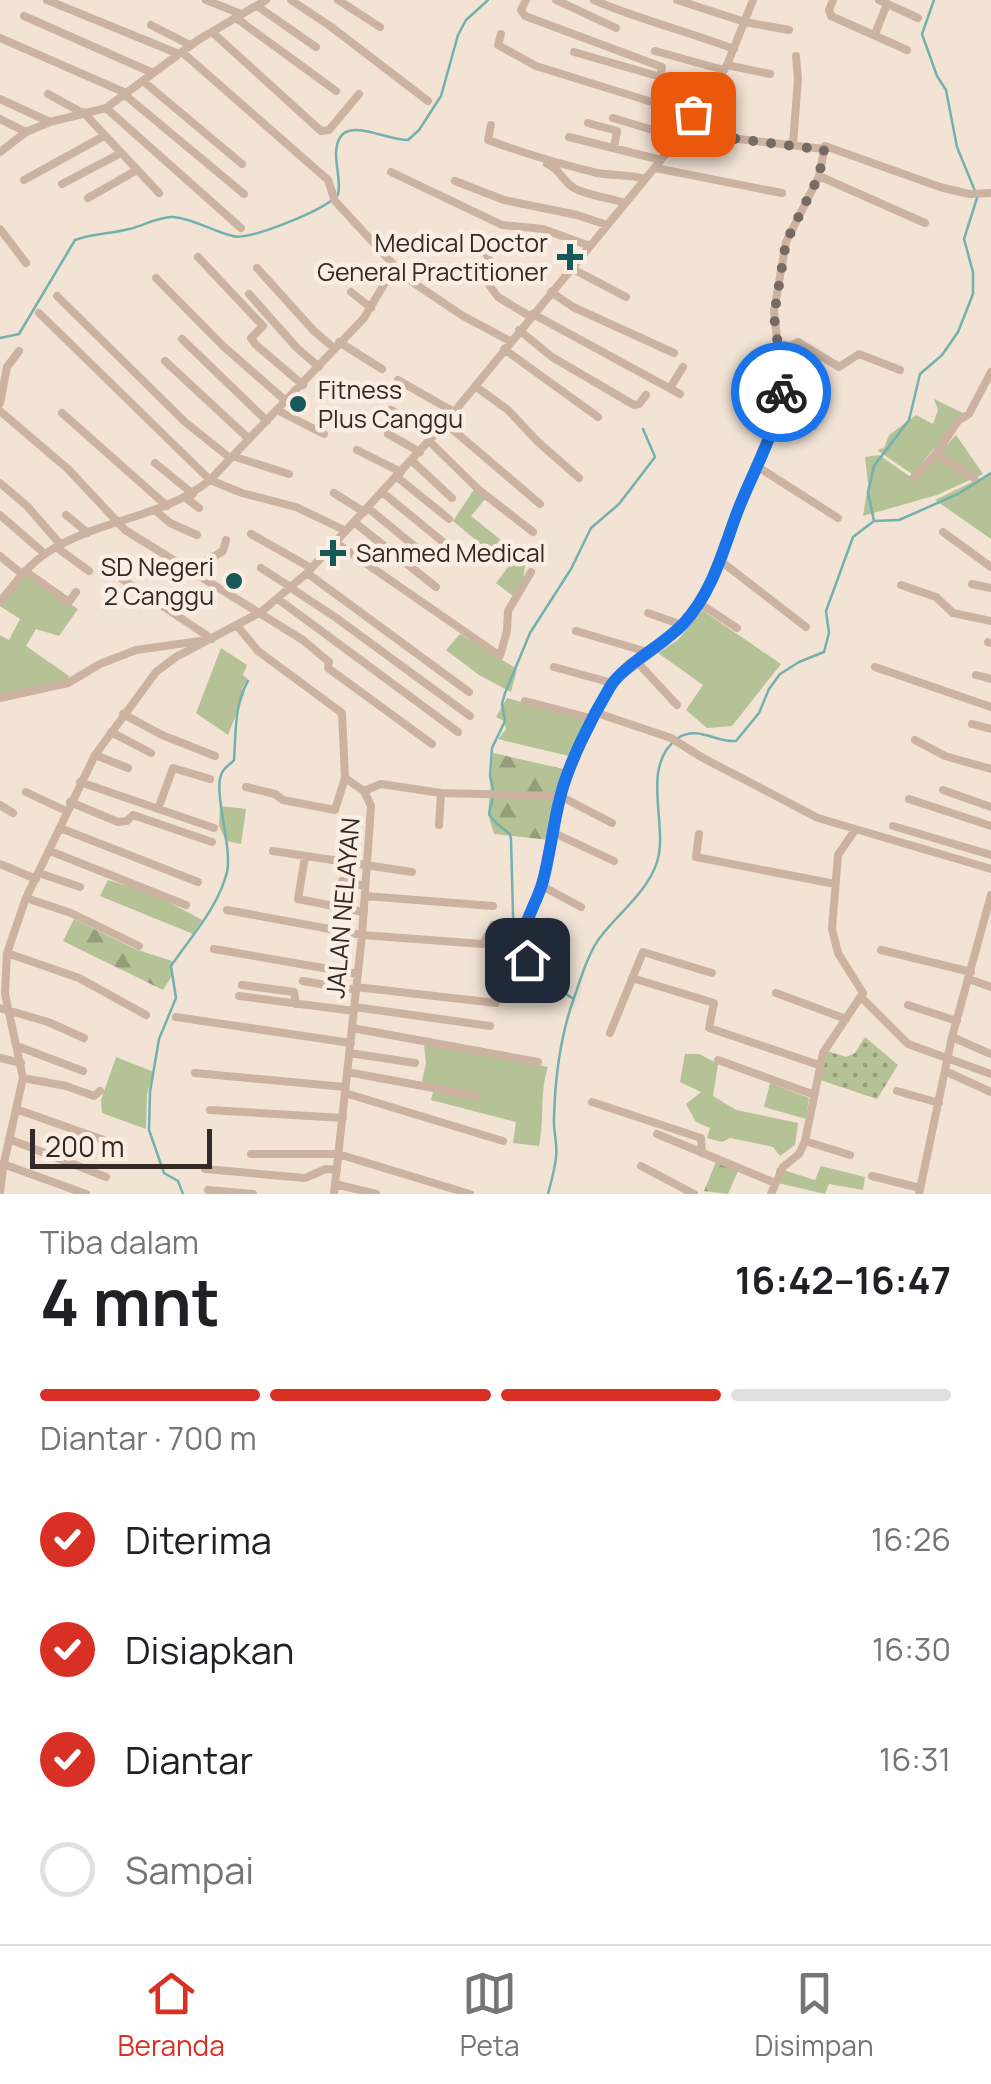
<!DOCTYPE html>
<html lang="id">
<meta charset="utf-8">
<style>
body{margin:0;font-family:Manrope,sans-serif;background:#f6f6f6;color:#202124;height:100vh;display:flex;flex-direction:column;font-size:38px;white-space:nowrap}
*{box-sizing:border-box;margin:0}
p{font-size:32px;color:#757577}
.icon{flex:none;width:55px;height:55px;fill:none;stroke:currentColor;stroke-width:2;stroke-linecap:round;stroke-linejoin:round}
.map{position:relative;height:1194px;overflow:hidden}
.sheet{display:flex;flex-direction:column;background:#fff;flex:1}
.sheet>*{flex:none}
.scale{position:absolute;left:30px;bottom:25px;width:182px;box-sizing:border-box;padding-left:10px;border:5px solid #342924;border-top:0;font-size:28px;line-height:35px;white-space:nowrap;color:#342924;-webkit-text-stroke:8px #faeee2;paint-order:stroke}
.pin{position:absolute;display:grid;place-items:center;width:85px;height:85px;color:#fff;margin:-42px;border-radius:20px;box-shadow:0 5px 15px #0006}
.courier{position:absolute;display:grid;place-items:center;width:100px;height:100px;margin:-50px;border:8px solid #1a73e8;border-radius:50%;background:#fff;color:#222;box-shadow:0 2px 12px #0007}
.overview em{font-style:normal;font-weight:700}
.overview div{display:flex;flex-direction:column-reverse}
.overview{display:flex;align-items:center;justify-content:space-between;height:170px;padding:0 40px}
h1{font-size:65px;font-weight:700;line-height:75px}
.bar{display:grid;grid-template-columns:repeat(4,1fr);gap:15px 10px;align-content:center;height:120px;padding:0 40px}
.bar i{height:12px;border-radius:8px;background:#e0e0e0}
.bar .on{background:#d93025}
.bar p{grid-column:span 4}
ol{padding:0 40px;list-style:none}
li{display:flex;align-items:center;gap:30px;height:110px}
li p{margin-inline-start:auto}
li .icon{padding:10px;border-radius:50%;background:#d93025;color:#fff;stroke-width:4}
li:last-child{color:#757577}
li i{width:55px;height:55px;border:5px solid #e0e0e0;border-radius:50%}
.tabs{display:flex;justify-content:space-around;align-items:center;height:140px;border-top:2px solid #e0e0e0;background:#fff;font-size:28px;color:#757577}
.tabs a{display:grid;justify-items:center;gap:5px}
.tabs .on{color:#d93025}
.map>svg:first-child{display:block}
</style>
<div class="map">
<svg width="991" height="1194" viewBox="0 0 991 1194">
<defs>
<pattern id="forest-firs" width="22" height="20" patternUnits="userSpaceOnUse" patternTransform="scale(2.5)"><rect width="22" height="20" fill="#b5c295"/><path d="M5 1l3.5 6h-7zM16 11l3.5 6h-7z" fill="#949e79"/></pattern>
<pattern id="garden-dots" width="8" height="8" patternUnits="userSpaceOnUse" patternTransform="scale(2.5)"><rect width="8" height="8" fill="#b5c295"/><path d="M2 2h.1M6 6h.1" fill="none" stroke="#949e79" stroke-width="1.8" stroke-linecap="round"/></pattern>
</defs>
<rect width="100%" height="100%" fill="#f2e3d5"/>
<path fill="#b5c295" d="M934,399L965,414L912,474L877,450L884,448L889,435L916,415L933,424L938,410Z
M956,435L983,474L937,495L863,516L868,485L865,457L879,455L915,480Z
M991,473V539L935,500Z
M475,488L486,498L471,516L526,560L523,580L513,596L496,583L508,567L453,521Z
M26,575L78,609L59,636L36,629L26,646L69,676L67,680L0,695V635L9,640L20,619L0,606Z
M702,610L781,664L732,726L707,728L686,710L703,685L658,653L678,640Z
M460,634L517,669L511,692L479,675L446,650Z
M221,648L247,665L243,675L248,679L242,688L244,695L228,735L196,713Z
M507,698L591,721L573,757L498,739L506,729L504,721L496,717Z
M220,806L246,809L241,844L226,841L219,826Z
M108,880L154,894L202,920L193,934L100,896Z
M424,1044L548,1067C539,1094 545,1118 539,1146L513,1143L516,1122L431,1100L434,1088L422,1081L426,1063Z
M685,1054H699L718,1064L713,1096L736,1110L798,1123L795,1145L780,1156L773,1147L730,1138L722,1142L707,1138L710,1128L696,1122L686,1104L701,1092L680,1082Z
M116,1057L154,1072L147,1094L146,1129L102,1113L101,1100Z
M770,1083L809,1098L806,1119L764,1107Z
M821,1166L865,1177L863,1190L829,1184L825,1194L774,1182L777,1168L815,1180Z"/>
<path fill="url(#forest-firs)" d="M493,753L568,770L550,840L494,834L488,814Z
M74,919L135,949L172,961V976L163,990L63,941Z
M716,1162L738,1171L728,1194L704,1191Z"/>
<path fill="url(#garden-dots)" d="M865,1037L898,1065L877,1099L820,1080L827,1051L846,1057L855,1053Z"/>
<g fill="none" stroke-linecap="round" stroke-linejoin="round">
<path stroke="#73b1b0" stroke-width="2.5" d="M934,0L922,34L937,76L946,90L957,147L975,191
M338,195C341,181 336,168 336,154C337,110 381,140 408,140L419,130L441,96L458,35L466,20L488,0
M0,338L19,334L75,240C93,233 111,234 129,229C143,226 159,216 173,217C195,219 212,231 233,236C249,241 317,212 332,200
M874,521L868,493L874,466L909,420L920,374L942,355L958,332L973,294V272L964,239L977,198
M572,998L538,975L514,952L511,839L510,834L496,823L489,814L494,793L490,776L492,748L505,721L502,704L505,693L530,633L571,569L591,528L619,504L655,457L643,429
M183,1194L178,1181L164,1173L149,1130L150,1092L159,1039L176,998L171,966C190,938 219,906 227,872C233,847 211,787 223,771C226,766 231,764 234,760C236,733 234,705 248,681
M548,1194C551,1182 555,1169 556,1157C558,1144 553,1131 554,1118C555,1079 561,1034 574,998C581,978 589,950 602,935C620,912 648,891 657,862C669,825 639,766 678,738C697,725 717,743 736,741L759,713L769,689L780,674L799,662L824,652L829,633L826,611L853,537L874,521L899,520L958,494L991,473"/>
<path stroke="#cbb2a1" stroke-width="8" d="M47,0L179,54
M206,0L241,14
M291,0L330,26L428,101
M338,0L380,27
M526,0L521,10L525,16L662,67L660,79
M556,0L616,28
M594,0C640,20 687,31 734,49
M677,0L745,22L789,30
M833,0L829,10L831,16L907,50
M879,0L918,18
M257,6L316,47
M24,16L153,73
M236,18L336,91
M151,25L190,45
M212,32L321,131L329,130L359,94
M501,34L498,45L536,66L697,116
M875,34L887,4
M0,38L126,93
M655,51L724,70
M182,52L328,180L335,201L405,277L463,316L510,341
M574,52L713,92
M727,65L770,74
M143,81L242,164
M48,94L79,111
M125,95L244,194
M0,99L50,122
M106,108L241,228
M83,112L159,193
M613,118L679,138
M0,119L26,132
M588,123L617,131L614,148
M491,125L488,140C523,153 560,164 597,173C613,176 629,174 645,179
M687,129L705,135L824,149
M569,137L661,160
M793,143L798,79L796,56
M0,152L26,132L50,122L106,108L198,40L266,0
M547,164C561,169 564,185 578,190C592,196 610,198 625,203
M655,168L782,193
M391,172L502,225L543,229L590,246
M819,176L925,223
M24,180L104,136
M455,181L504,200L577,215L607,225
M62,184L121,153
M88,198L137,170
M0,229L26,263
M486,253L492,265L487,282L498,297L531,317
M198,257L263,326L251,338L255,344L303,385
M257,268L314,331L334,348
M571,268L626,297
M156,278L223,346L287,402
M351,292L371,308
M551,292L573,307L674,353
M249,294L297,348L319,367
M57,296L185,422L230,458
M39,313L210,480L242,493L296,507L346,531
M533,314L680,394
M519,330L552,357L634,405L639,404L646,395
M182,339L267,421
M339,342L382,369
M778,344L791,346L798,342L839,367L859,354L900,370
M504,349L598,417
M165,361L248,438
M398,380L454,412
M475,386L508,410L537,441L579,478
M670,388L683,367
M0,403L7,367L19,351
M779,405L814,426
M391,410L435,435
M0,411L68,469L125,530L303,640L329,662L328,668L432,744
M279,411L324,434
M62,413L167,506
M445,423L540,504
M388,434L420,452
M429,441L479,490L533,532
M357,450L401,472
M936,454L974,478
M232,456L289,474
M411,460L452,498
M155,463L193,494
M758,467L838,518
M397,477L449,519
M913,478L936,454L958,421L969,414L991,372
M0,483L27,506L61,545
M382,492L465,560
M334,493L364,512
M186,498L199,508
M368,508L430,559
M155,510L170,523L197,535
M0,515L45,554
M66,515L88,533
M354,522L436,587
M943,532L991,567
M251,534L311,568
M335,542L500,656L507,631L508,611L531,572
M56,547L89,571
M0,556L22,574
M722,562L806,627
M261,568L292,588
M191,570L223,551L226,540
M25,571L69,602L76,592
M307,573L469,692
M122,579L212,639
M972,584L991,588
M901,585L936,597L953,613L991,621
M291,588L335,617L470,716
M278,599L458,732
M0,602C15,583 28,565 48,552C98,519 164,518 210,480L364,318L395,266
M699,603L737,628
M648,613L682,625
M238,627L258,651L342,713L345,778L364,791L371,806L362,935L334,1194
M576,631L651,653
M988,642L991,643
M638,663L677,705
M554,667L612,683
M875,667L991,707
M976,675L991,679
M0,698L68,683L100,664L136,650L200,641
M525,701L594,719
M597,713L671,738L703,758L818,818L991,869
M123,714L162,735L215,756
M972,724L991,729
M111,732L151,753
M915,740L945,756L991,769
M95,755L128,768
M80,782L214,828
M246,787L275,794L283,800L335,810L345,778
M943,790L991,807
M364,791L381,784L441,793L560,796L612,823
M26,792L66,811
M909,799L991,826
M70,802L118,822L127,821L133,815L212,842
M0,805L13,813
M158,809L173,768L210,779
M439,825L441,793
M893,826L991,855
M60,828L198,882
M554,833L614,861
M699,834L696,857L835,884
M50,851L186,905
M273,851L412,872
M305,857L298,899L364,912
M0,864L36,879
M39,873L80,887
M342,881L365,886
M542,886L581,907
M365,896L493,906
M26,898L71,913L139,946
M227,910L362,935L483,944L493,925
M214,949L358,974
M881,950L971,972
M7,953L79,978L146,1015
M536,966L527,960L523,948L525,919L542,886L560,796L579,750L612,683L667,641L699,603L722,562L734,522L773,430L782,385L774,311L786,242L819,176L825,146L940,187L969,194L991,193
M632,978L714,1003L709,1028L819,1065
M969,979L991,987
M303,981L356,990
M242,985L294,992L296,1004
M356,987L496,1003
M776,993L846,1019
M239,996L354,1011
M862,998L908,1044L991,1074
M908,1005L957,1021
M355,1007L490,1026
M0,1008L48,1022L84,1038
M176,1017L351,1043
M352,1028L538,1062
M610,1033L643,952L712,973
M952,1037L991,1054
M17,1046L83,1071
M350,1053L415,1063
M0,1058L21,1063
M718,1060L812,1094
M945,1071L991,1092
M347,1072L477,1096
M195,1073L345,1087
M23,1078L66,1086L94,1096L100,1091
M897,1091L939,1103
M345,1093L503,1141
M592,1102L701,1138L702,1153
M16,1109L112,1143
M210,1110L343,1118
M657,1134L775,1183
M9,1139L106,1177
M805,1141L850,1155
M251,1154H338L470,1194
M3,1164L86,1194
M641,1166L694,1194
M205,1169L305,1178L326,1169L337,1170
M872,1176L920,1188
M335,1184L376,1194
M208,1190L253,1194
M0,1193L3,1167L23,1078L5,994L7,953L26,898L95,755L156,672L176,657L261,612L307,573L445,423L697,116L727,65L753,0
M771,1194L783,1167L799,1154L805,1141L823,1053L863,993L838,953L832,929L838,855L855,830
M919,1194L952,1037L991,895"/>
</g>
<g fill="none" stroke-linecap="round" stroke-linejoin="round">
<path stroke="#766a62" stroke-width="10" stroke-dasharray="0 18" d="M693,114L697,116L686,129L705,135L824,150L819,176L786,242L774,316L782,374L781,392"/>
<path stroke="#1a73e8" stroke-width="12" d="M527,960C516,928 535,910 543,881C550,854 553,826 560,798C568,764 592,717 610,687C623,665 664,645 684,623C711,593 721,557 734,521C749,477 775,439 781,392"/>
</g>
<g fill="#175858" stroke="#faeee2" stroke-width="4">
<path d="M565 242h10v10h10v10h-10v10h-10v-10h-10v-10h10z"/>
<circle cx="298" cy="404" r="10"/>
<path d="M328 538h10v10h10v10h-10v10h-10v-10h-10v-10h10z"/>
<circle cx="234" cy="581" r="10"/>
</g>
<g text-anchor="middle" stroke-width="9" stroke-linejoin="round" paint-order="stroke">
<g font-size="25" fill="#342924" stroke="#faeee2" text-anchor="end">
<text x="548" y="252">Medical Doctor<tspan x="548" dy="29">General Practitioner</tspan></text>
<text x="318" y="399" text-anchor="start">Fitness<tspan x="318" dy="29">Plus Canggu</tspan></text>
<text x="356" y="562" text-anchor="start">Sanmed Medical</text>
<text x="214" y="576">SD Negeri<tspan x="214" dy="29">2 Canggu</tspan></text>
</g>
<g font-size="25" fill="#342924" stroke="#faeee2">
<text transform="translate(343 908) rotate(-85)" y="9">JALAN NELAYAN</text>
</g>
</g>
</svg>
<div class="scale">200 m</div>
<div class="pin" style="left:693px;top:114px;background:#ea580c"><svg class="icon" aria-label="bag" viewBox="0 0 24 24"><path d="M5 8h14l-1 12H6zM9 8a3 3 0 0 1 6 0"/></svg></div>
<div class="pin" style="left:527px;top:960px;background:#1f2937"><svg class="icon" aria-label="home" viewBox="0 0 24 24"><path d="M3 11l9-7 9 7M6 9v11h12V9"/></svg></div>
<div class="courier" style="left:781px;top:392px"><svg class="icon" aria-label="bike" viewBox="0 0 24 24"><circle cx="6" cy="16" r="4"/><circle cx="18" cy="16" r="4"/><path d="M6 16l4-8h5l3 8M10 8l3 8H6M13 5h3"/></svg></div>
</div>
<section class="sheet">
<div class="overview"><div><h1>4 mnt</h1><p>Tiba dalam</p></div><em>16:42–16:47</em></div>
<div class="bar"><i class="on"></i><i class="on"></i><i class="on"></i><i></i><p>Diantar · 700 m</p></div>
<ol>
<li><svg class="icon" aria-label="check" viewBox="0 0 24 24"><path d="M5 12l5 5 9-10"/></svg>Diterima<p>16:26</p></li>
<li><svg class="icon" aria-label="check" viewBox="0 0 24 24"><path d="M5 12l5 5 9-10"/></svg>Disiapkan<p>16:30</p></li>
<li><svg class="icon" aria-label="check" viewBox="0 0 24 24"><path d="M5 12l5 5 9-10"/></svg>Diantar<p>16:31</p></li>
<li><i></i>Sampai</li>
</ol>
</section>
<nav class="tabs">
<a class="on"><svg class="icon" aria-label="home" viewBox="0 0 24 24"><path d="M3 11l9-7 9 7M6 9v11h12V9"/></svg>Beranda</a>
<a><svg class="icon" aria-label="map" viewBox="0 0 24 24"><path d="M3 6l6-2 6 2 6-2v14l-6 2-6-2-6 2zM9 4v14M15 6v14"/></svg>Peta</a>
<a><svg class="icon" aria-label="saved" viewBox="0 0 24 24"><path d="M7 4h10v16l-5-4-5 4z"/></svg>Disimpan</a>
</nav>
